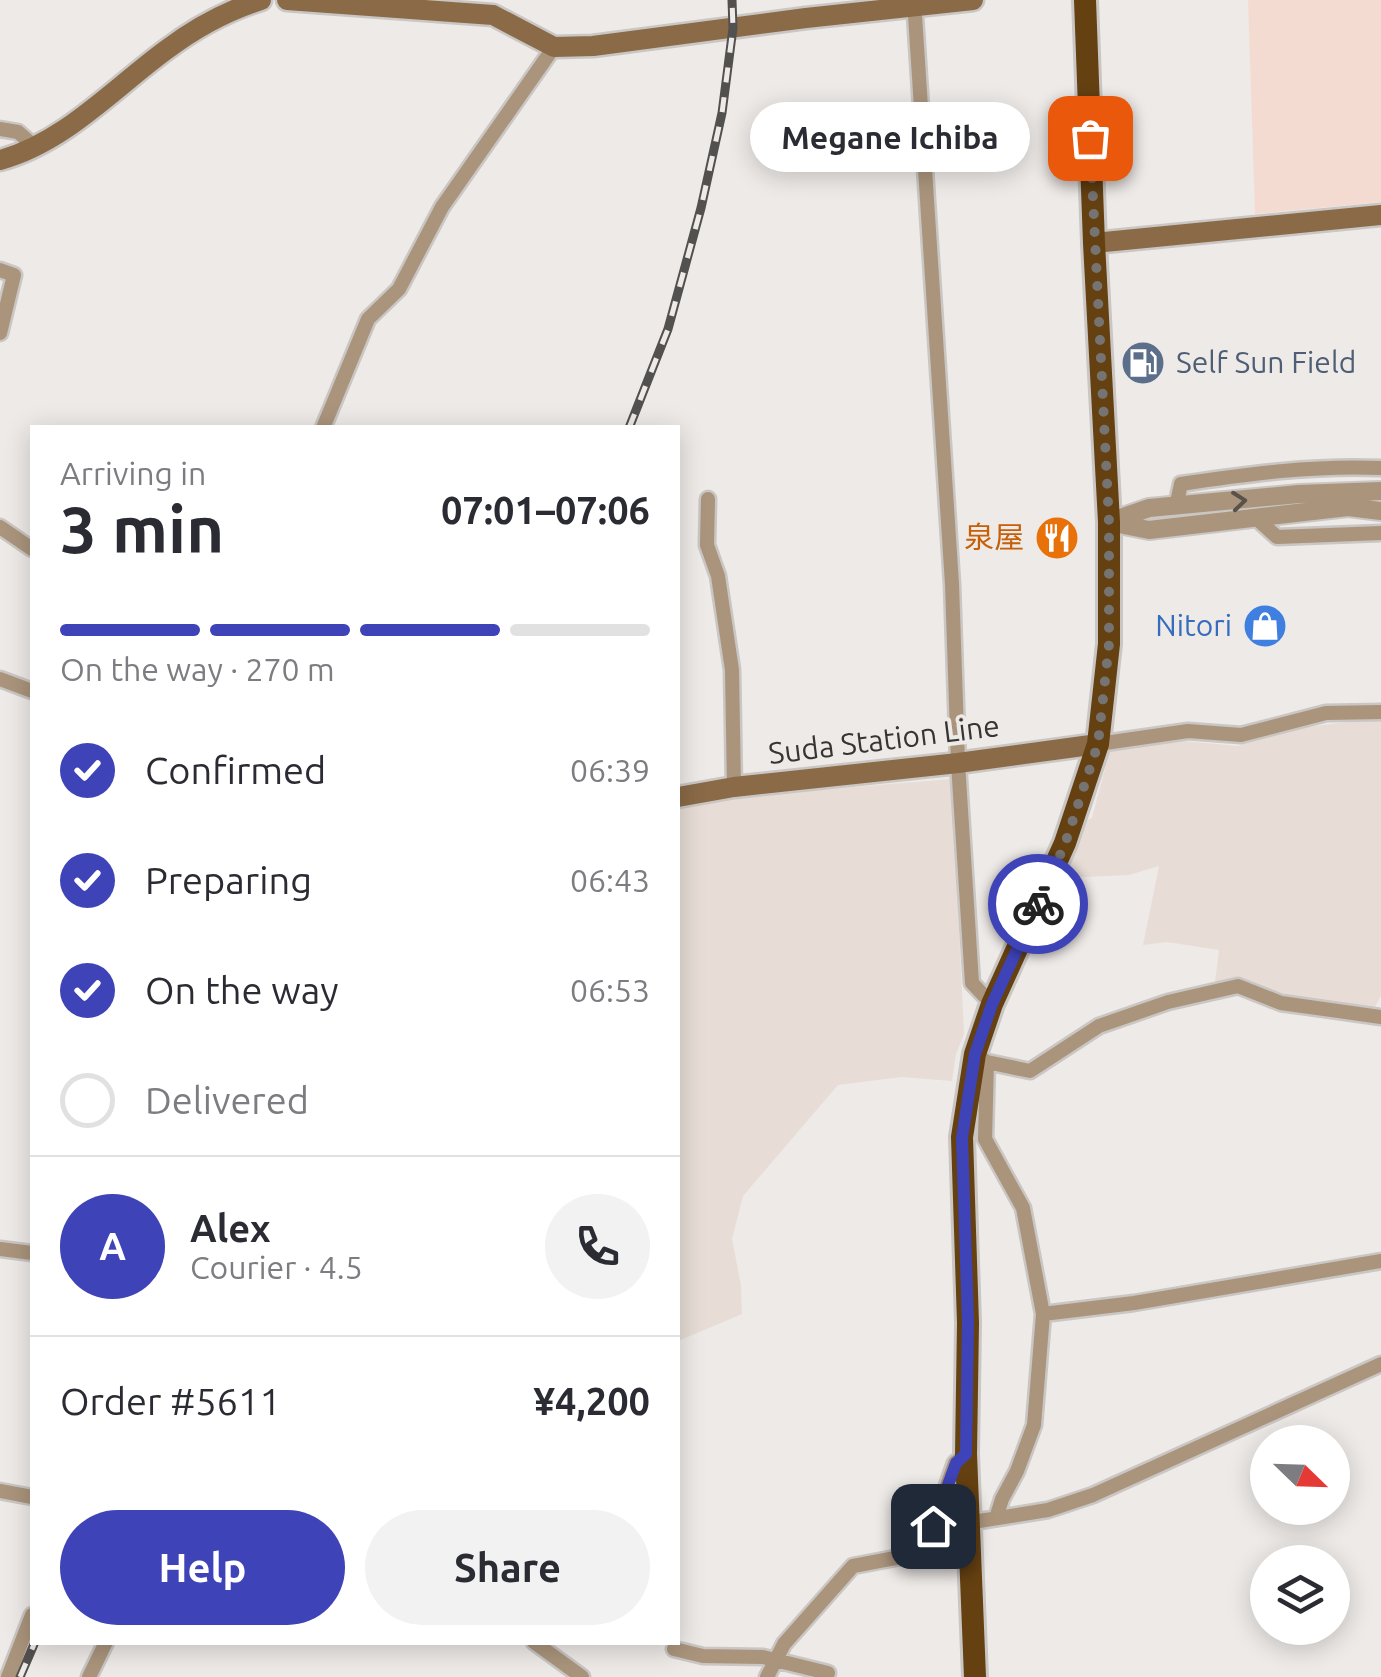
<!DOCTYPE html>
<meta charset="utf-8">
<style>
body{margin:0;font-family:Ubuntu,"Noto Sans JP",sans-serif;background:#f2f2f3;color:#2b2b33;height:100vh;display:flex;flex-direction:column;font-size:38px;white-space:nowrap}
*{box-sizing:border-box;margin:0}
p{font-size:32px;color:#7c7c81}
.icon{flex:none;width:55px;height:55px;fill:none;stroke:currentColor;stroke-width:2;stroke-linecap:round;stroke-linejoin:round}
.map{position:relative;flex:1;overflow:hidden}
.sheet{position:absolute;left:30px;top:425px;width:650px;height:1220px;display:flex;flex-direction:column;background:#fff;border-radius:0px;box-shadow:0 5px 25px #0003}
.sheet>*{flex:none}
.needle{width:65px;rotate:113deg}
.tools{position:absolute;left:1250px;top:1425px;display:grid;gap:20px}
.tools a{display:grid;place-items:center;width:100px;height:100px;border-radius:50%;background:#fff;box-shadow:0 5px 25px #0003;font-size:50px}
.pin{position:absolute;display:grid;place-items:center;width:85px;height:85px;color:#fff;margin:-42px;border-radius:20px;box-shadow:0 5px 15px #0006}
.courier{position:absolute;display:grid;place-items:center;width:100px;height:100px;margin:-50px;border:8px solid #3e43b8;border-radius:50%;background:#fff;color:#222;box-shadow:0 2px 12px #0007}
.bubble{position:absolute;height:70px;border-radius:35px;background:#fff;box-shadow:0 5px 25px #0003;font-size:32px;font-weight:600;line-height:70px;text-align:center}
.head em{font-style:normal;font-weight:600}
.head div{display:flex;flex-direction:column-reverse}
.head{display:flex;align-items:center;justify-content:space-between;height:170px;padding:0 30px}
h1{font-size:65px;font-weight:600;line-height:75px}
.bar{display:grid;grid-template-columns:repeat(4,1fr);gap:15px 10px;align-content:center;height:120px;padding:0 30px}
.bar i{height:12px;border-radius:8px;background:#e1e1e2}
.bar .active{background:#3e43b8}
.bar p{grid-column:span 4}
.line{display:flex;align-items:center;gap:25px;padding:0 30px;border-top:2px solid #e1e1e2}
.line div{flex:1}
.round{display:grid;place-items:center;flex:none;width:105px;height:105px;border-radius:52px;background:#f2f2f3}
ol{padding:0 30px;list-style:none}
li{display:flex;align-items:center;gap:30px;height:110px}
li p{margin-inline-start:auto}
li .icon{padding:10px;border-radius:50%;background:#3e43b8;color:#fff;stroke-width:4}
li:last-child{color:#7c7c81}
li i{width:55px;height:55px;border:5px solid #e1e1e2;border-radius:50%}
.primary-button{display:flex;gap:20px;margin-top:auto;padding:20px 30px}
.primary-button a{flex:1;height:115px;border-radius:60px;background:#3e43b8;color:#fff;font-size:40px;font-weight:600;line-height:115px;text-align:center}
.primary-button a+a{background:#f2f2f3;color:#2b2b33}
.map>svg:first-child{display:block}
</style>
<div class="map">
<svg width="1381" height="1677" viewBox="0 0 1381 1677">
<rect width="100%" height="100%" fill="#eeeae7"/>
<path fill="#e7ddd6" d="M1361,720L1381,721V995L1373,1011L1277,996L1239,981L1215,982L1219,950L1167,942L1143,945L1159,866L1129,875L1062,878L1086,820L1092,818L1110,750L1183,741L1238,746L1308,727Z
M952,779L964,1034L956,1054L952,1081L902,1077L838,1085L743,1196L732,1239L741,1285L742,1314L678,1341V809L765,794Z"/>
<path fill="#f4dbd2" d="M1248,0H1381V202L1255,214Z"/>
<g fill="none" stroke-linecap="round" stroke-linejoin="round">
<defs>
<path id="minor" d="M914,0L952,584L958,763L972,983L992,1004
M0,129L18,132L35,147
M0,270L14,275L0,333
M323,428L368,319L399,289L442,207L554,47
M708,499L707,545L718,576L732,670L734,787
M1176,507L1181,484C1247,474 1314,465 1381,468
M1255,517L1277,537L1381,533
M0,527L32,549
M0,679L32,691
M1098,744L1188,731L1241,735L1326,713L1381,712
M975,1054L987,1062L985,1139L1023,1208L1043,1314L1034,1425L1017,1471L1002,1499L996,1518
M987,1062L1030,1071L1099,1026L1168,1002L1238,986L1281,1003L1381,1017
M0,1249L32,1253
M1043,1314L1134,1303L1381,1261
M0,1491L32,1497
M967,1523L1048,1510L1093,1495L1381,1364
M534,1642L582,1677
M674,1649L703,1656L763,1657L828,1673
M8,1677L32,1615
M89,1677L106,1642
M767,1677L784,1644L853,1566L911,1555L933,1526L955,1463L966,1454"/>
<path id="tertiary" d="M1109,522L1149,508L1299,494L1381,491
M1109,522L1149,530L1348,507L1381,511"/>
<path id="secondary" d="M287,0L493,15L554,47L593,46L806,18L973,0
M0,160C64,143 114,88 166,50C195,28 226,11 261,0
M1094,243L1381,215
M678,797L734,787L958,763L1098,744"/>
<path id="trunk" d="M975,1677L966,1454L968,1323L962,1137L975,1054L992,1004L1065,843L1098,744L1109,644V522L1094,243L1085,0"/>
</defs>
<use href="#minor" stroke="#c9c6c3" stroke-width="19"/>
<use href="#tertiary" stroke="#c9c6c3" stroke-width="22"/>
<use href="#secondary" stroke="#c9c6c3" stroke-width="25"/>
<use href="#trunk" stroke="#c9c6c3" stroke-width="28"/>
<use href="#minor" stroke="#aa947c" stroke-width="14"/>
<use href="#tertiary" stroke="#aa947c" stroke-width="18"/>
<use href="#secondary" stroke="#8a6a47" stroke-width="20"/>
<use href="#trunk" stroke="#654011" stroke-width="22"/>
<defs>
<path id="rail" d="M629,428L668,329L701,208L722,113L733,28L732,0
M20,1677L35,1642"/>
</defs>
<use href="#rail" stroke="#52514f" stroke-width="9"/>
<use href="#rail" stroke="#eeeae7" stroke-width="5" stroke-dasharray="15" stroke-linecap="butt"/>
</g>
<defs><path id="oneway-chevron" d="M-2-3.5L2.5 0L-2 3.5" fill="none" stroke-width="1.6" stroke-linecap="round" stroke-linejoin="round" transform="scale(2.5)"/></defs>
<use stroke="#59524a" href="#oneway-chevron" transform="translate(1239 501) rotate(-6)"/>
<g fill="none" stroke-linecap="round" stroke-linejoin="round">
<path stroke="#767473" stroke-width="10" stroke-dasharray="0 18" d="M1038,904L1065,844L1098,744L1109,644V522L1090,138"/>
<path stroke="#3e43b8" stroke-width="12" d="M933,1526L956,1463L966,1454L968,1322L962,1138L975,1054L992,1004L1038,904"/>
</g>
<defs>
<symbol id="fuel-disc" viewBox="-11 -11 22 22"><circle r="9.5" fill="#5c6f8a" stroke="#eeeae7"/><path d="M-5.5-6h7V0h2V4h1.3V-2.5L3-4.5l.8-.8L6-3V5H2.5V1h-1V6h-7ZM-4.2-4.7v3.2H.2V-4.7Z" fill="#fff"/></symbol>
<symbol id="restaurant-disc" viewBox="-11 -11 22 22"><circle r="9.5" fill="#e8710a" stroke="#eeeae7"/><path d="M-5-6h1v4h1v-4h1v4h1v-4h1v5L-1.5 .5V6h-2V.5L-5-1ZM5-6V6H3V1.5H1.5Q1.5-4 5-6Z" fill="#fff"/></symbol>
<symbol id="shop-disc" viewBox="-11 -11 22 22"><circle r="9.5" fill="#3f7fe0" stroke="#eeeae7"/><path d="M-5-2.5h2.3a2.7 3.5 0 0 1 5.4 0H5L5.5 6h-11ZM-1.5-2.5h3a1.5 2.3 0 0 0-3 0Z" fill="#fff"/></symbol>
</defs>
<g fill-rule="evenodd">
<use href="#fuel-disc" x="1118" y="338" width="50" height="50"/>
<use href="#restaurant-disc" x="1032" y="513" width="50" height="50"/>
<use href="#shop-disc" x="1240" y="601" width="50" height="50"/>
</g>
<g text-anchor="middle" stroke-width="8" stroke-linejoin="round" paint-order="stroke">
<g font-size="30" fill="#4e5e75" stroke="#eeeae7" text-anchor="start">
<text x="1176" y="373">Self Sun Field</text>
</g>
<g font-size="30" fill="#c56008" stroke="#eeeae7" text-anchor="end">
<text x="1024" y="548">泉屋</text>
</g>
<g font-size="30" fill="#366cbe" stroke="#eeeae7" text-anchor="end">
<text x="1232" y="636">Nitori</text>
</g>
<g font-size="30" fill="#363534" stroke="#eeeae7">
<text transform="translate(884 740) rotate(-7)" y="10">Suda Station Line</text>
</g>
</g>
</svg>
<div class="tools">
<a><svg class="needle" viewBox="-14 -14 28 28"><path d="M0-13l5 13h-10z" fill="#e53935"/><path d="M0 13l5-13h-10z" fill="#7c7c81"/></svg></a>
<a><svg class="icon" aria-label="layers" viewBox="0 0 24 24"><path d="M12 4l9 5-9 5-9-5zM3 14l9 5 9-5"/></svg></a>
</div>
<div class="pin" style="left:1090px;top:138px;background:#ea580c"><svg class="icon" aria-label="bag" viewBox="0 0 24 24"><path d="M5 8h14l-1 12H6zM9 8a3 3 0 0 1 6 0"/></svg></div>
<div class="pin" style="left:933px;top:1526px;background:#1f2937"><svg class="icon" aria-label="home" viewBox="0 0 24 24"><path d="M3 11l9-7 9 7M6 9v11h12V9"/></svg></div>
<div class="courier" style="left:1038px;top:904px"><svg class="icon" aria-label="bike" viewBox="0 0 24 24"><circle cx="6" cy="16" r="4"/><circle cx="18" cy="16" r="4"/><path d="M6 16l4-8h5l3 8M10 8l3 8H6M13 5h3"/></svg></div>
<div class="bubble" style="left:750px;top:102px;width:280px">Megane Ichiba</div>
<section class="sheet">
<div class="head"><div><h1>3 min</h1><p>Arriving in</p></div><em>07:01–07:06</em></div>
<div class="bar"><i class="active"></i><i class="active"></i><i class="active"></i><i></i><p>On the way · 270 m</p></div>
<ol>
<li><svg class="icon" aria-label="check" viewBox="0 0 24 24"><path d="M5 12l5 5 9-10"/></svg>Confirmed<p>06:39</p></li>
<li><svg class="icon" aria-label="check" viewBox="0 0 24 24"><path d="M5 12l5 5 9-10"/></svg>Preparing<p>06:43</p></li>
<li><svg class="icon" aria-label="check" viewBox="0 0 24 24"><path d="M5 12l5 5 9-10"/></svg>On the way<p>06:53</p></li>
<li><i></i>Delivered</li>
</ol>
<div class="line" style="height:180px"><b class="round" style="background:#3e43b8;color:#fff">A</b><div><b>Alex</b><p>Courier · 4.5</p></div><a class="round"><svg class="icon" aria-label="phone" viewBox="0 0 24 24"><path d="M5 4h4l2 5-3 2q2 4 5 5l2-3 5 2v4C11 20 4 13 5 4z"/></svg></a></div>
<div class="line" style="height:130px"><div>Order #5611</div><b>¥4,200</b></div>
<div class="primary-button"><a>Help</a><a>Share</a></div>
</section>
</div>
